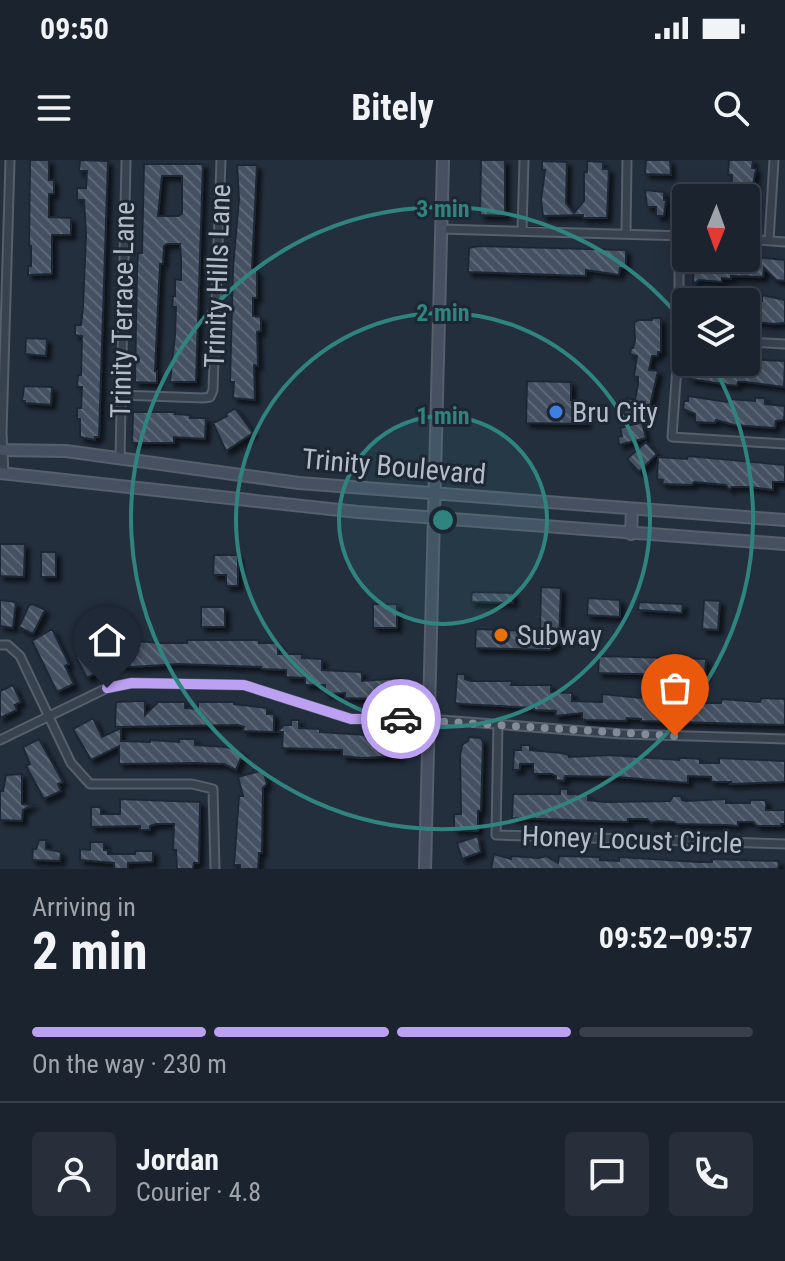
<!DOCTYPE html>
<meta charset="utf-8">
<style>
body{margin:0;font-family:"Roboto Condensed",sans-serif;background:#282f3a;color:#f1f3f6;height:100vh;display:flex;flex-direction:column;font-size:30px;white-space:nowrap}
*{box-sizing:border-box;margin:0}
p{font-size:26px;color:#a0a4aa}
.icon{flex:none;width:44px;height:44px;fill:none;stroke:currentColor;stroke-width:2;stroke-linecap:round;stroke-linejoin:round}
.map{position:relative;height:709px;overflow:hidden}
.drawer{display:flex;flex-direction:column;background:#1b232e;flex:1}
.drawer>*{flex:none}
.needle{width:52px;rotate:181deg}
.buttons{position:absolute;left:672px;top:24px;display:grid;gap:16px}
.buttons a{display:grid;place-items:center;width:88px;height:88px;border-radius:8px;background:#1b232e;box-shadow:0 4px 20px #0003,0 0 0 2px #39404a;font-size:40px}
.pin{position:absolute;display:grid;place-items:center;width:68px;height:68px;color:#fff;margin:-82px -34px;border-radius:50% 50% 50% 0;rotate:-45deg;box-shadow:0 0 8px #0007}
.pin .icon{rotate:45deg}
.courier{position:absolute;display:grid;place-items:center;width:80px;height:80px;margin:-40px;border:6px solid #bca0f2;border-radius:50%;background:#fff;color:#222;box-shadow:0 2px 10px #0007}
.overview em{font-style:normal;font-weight:700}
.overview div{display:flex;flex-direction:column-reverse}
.overview{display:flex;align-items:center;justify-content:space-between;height:136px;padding:0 32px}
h1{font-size:52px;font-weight:700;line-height:60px}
.bar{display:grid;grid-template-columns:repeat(4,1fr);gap:12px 8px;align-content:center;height:96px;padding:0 32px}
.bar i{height:10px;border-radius:6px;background:#39404a}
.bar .current{background:#bca0f2}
.bar p{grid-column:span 4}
.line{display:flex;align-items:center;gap:20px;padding:0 32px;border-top:2px solid #39404a}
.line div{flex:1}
.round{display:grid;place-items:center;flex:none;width:84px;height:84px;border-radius:8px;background:#282f3a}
.status{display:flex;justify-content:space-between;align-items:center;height:56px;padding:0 40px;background:#1b232e;direction:ltr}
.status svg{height:22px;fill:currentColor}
header{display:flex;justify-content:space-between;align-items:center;height:104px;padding:0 32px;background:#1b232e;font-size:36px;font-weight:700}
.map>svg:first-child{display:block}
</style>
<div class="status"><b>09:50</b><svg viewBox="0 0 49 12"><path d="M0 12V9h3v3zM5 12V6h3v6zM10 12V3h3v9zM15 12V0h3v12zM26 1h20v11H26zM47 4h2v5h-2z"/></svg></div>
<header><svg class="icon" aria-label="menu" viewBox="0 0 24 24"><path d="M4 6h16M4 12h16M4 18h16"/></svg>Bitely<svg class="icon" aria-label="search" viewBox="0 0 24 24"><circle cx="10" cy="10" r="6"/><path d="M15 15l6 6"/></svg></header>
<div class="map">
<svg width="785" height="709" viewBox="0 0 785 709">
<defs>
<pattern id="building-back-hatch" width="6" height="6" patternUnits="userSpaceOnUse" patternTransform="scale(2)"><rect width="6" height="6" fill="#455162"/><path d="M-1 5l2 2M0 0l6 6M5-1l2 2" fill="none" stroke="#5d6877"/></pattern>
<filter id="shadow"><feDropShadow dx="4.5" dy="4.5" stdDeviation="2" flood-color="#0009"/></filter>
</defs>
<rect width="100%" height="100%" fill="#242f3e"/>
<path fill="url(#building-back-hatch)" stroke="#1f2835" stroke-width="2" fill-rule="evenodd" filter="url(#shadow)" d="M30,0H49V20H54V34H49V57L71,58V75H52V114L28,115V106H31V86H29Z
M80,0L108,1L99,277H95V280L80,277V259H77V248H81L82,227H77L78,215H81L82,176L75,175V165H81L83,147L86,74L84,40H77V28H86L87,11H79Z
M481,0H505V56L480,55Z
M646,0H670L671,15L645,14Z
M729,0H753L752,8L756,9L751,35H754L753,65L746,64V38H731L732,15H728Z
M542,1L567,2L566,43L574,53L584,41V12H587V1L603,2V9H609L607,58H583V55L543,56L541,40L545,10H542Z
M144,4H203L196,222H170L175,175L176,147H172L173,136H175V119L181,120V97L180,84H167L164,86L163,104H160L155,211H157V223L135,222L137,110L138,93H142ZM162,16H182V54L178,56H158Z
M237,5H257L252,108L257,111V138H253V156L261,157V171L257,172L258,206L254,205L255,240L233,238L234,222H230L233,108L239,39Z
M645,30L664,32V40H666L664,56H656V47H647Z
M478,86L626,90V108H620L619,115L586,110V116L468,112L469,88Z
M746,96L785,100V121L776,120L764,108L763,117L731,116V119L722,118V122L699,120L693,124L694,101H705V98H746Z
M762,135L785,140V163L772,164L746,160V143L762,141Z
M652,158H661V192H658V196H652L649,210L658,211L647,259L624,254L627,238L635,240L638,224V217L634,216L637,196L630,194L631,188H633L635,180L634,163L638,160H652Z
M26,178L47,179L46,196L25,194Z
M746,199L785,201L784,227L746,222H738L737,226L729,225L690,219L691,202H746Z
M527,221L571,222V240L587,241L586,264L526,263Z
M24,226L52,227L51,245L25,243V241H22Z
M688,236L728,242V239L755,241V238H765V244L785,246L784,260L776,261L775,268L734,265L716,260L715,263L695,262V254L683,249L684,241H688Z
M235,248L253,273L226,291L213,263L227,256L226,254Z
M133,252H175V254L190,255V258H206L205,279L174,277V283H132Z
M642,262L646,278L619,285L618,277L622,276L620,268Z
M646,282L657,294L639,312L627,299Z
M688,296L785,305V322H773V330L751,327H732L729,330L726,325L694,322L692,325L662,324L663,320L657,319L658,297L687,299Z
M0,384H25L24,417L0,416Z
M41,392H56V417H41Z
M214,395H238V426H226V415H213Z
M541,427L561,428L559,482L550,490L475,488L476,469L534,471L540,467Z
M472,432L513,433V443L471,442Z
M588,438L620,440V457L587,455Z
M0,440L16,442L13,468L0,466Z
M704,440L720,441L718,470L702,469Z
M639,442L683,444L682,453L638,450Z
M33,444L45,450L33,474L19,467L29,445Z
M373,444H397V468H373Z
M201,447H225V467H201Z
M52,469L69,504L65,506L74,524L57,532L32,481Z
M114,479L160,483H187V480H259V483H278V494H302V498L322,499V510L362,512V521L401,518L402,540L345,538V533L325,534V525H305V518L286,517V510L261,509V507L179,504L132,507L113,504L92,509L94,514L87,518L76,497L102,485V482Z
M599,496L706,499L705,516L598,513Z
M457,514H465V519L471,521H512L511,525H551V532L572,533V541L602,542V534L641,538V534L677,536V543H721L722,539L760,542L761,538L785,539V565L641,561V559L627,558L626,561L586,560L582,559V553L555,556L556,551L534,550V548L462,544L455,543Z
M13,525L21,542L15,545L17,550L0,558V531Z
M137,541H145V555L158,542H185V548L198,549V542H234V544L267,548V554H274V572L243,571L244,567L238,565L115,567L116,542Z
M93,558L102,577L121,568V581L150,582V580L179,582V579H195V585L227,587L243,593L236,610L224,604L195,603L119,604V586L91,600L73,569Z
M291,560H299V568L320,569V572L400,577V596L362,598L342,596V590L282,588L283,572H277L284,565H291Z
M469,577L481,578L483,582L481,651H478V671L454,670V654H461L460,596L462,585L468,581Z
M39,579L63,622L58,624L61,631L44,639L26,606L30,604L23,587Z
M521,585H530V590L562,593L569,595V597L609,595L679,600V598H688L700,599V603H719V598L785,601V622L730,624L731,622H711V617L688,616V623L617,617L565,616L564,621L556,620V616L552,614H533V604H520V610H513L514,590H521Z
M263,610L267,624L263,628L262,693H259L258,709H240V705H234L239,636H243L238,617Z
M22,614V644L33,645L23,650L22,661L0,660V631H3L6,615Z
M560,629H568V634L588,635V640L605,642L670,641L673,636H681L682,640L686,641L726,639V643H750V640H766V650H785V664H781V666H757L753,662H738V666L726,665L677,664L674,662L658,661L651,663L647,659H628V662L512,658L513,634H560Z
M120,639L200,642L199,703H194L193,709H177L176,690H173L174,664H156L150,666V670H140V666L91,667V647H101V654H120Z
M478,676L481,692L462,699L457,683Z
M39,680H46V689L61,692L60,701L32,700L33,689H36Z
M90,682H104V690H108V694H135V691H153V702L128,703V709H114V703L80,700V689L90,690Z
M494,694L511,699V696L539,698L546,696L558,703L559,696L600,697V700L619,701V697L699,702H712V699L779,701L778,709H491Z"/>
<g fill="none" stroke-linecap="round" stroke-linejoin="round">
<defs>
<path id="street" d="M441,69L686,76
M522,70L524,0
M626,73L627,0
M679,76V178L672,277L785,284
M746,79L785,82
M769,81L774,0
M746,182L785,184
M120,235L203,238L210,237L213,230L221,0
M120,299L126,0
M4,314L2,273L10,0
M0,485H8L20,496L71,603L90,624H192L213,629L215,709
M498,563L496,675L785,684
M0,580L107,528L132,523L244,525L351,559H429L622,574L785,579"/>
<path id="secondary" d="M0,290L66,291L299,323L785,360
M0,313L358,352L785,384
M631,374L632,349
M425,709L443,0"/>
</defs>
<use href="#street" stroke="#565f6c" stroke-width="11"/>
<use href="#secondary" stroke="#565f6c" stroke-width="14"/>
<use href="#street" stroke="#38414e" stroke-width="7"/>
<use href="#secondary" stroke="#465061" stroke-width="10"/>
</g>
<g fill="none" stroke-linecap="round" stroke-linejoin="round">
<path stroke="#828b98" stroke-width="8" stroke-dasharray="0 14.4" d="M401,559L675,576"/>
<path stroke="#bca0f2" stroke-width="10" d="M107,528L132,523L244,525L351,559H401"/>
</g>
<circle cx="443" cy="360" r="104" fill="#308480" fill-opacity=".12"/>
<g fill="none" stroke="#308480" stroke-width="4">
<circle cx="443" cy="360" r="104"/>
<circle cx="443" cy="360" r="207"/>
<path d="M711 202A311 311 0 1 1 685 164"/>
</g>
<circle fill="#3f7fe0" stroke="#1d2633" stroke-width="3" cx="556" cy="252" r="8"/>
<circle fill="#e8710a" stroke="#1d2633" stroke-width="3" cx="501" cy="475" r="8"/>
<g text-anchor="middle" stroke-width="6" stroke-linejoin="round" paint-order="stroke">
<g font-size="28" fill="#b4bcc9" stroke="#1d2633">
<text transform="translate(217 116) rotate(-88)" y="10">Trinity Hills Lane</text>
<text transform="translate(122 150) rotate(-89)" y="10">Trinity Terrace Lane</text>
<text transform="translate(394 306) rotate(5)" y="10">Trinity Boulevard</text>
<text transform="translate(632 679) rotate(2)" y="10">Honey Locust Circle</text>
</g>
<g font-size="28" fill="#b4bcc9" stroke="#1d2633" text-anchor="start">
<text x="572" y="262">Bru City</text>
<text x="517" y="485">Subway</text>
</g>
</g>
<circle cx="443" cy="360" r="12" fill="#308480" stroke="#1d2633" stroke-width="4"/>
<g font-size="24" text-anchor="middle" font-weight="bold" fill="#308480" stroke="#1d2633" stroke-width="6" stroke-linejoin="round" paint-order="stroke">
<text x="443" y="57">3 min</text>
<text x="443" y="161">2 min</text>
<text x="443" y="264">1 min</text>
</g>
</svg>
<div class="buttons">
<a><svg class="needle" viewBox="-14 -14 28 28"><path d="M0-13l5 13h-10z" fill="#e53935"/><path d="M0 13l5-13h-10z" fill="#a0a4aa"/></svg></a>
<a><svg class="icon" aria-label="layers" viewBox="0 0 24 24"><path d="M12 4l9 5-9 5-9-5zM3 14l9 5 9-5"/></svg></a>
</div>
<div class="pin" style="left:675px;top:576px;background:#ea580c"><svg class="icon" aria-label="bag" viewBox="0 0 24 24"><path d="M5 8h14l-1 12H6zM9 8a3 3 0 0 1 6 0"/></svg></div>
<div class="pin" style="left:107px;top:528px;background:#1f2937"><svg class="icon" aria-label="home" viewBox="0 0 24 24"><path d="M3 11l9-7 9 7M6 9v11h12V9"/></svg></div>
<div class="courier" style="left:401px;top:559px"><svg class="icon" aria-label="car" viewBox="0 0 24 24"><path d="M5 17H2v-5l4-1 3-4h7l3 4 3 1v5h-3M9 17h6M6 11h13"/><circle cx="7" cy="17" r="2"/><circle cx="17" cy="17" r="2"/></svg></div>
</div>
<section class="drawer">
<div class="overview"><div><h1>2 min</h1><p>Arriving in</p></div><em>09:52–09:57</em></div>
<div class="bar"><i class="current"></i><i class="current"></i><i class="current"></i><i></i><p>On the way · 230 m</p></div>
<div class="line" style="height:144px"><a class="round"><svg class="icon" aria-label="person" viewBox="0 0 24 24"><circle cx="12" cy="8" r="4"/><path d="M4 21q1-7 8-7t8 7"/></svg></a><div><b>Jordan</b><p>Courier · 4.8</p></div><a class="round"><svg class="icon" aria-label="chat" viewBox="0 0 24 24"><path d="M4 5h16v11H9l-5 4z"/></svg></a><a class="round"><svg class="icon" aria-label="phone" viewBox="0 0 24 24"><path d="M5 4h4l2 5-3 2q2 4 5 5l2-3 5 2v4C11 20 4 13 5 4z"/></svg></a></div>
</section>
